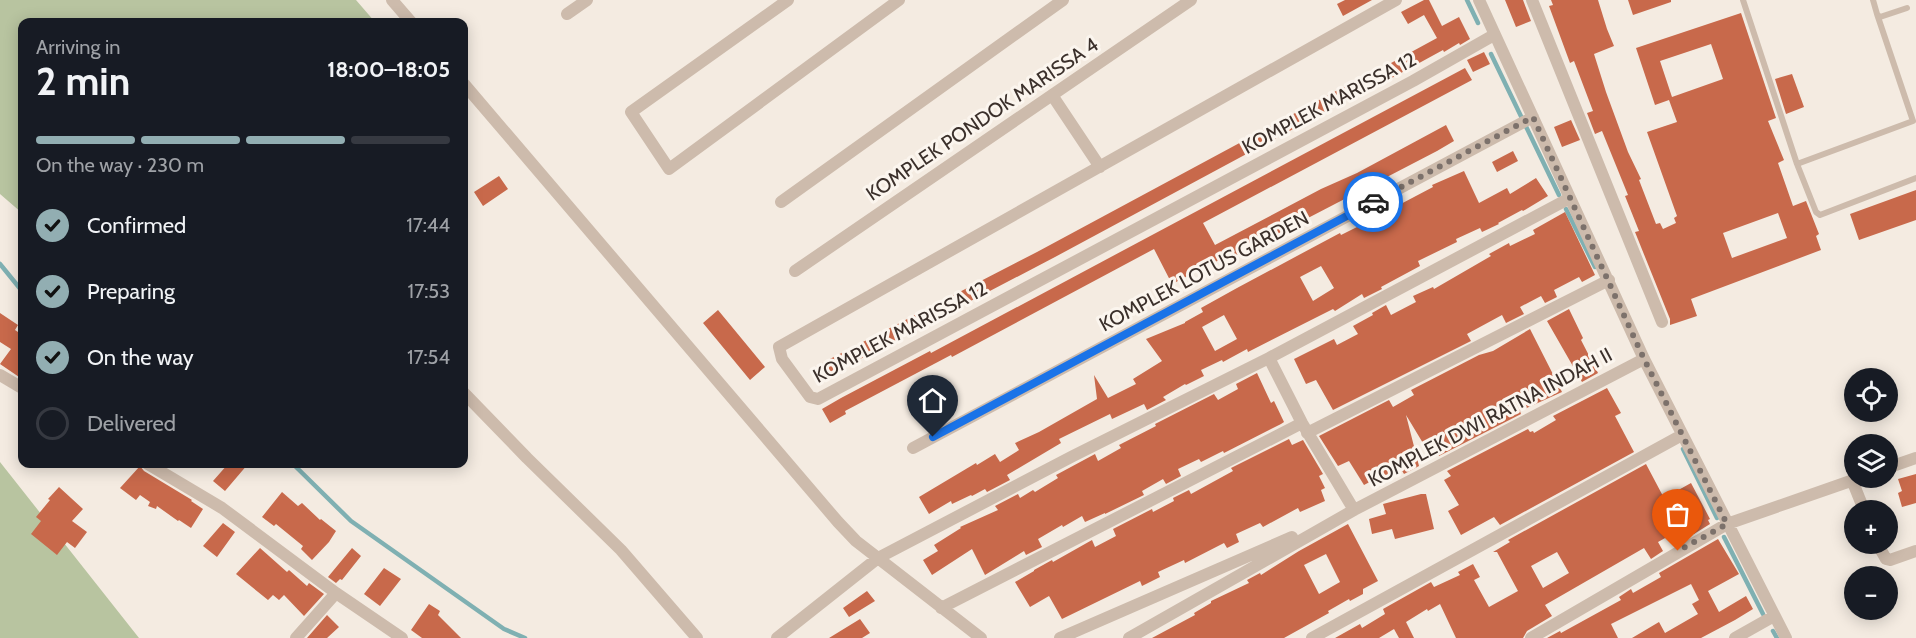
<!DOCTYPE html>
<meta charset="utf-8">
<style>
body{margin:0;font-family:Cabin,sans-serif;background:#20242c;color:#f1f3f6;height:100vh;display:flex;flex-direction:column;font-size:22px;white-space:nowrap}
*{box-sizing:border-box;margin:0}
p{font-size:20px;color:#9ea1a6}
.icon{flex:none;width:33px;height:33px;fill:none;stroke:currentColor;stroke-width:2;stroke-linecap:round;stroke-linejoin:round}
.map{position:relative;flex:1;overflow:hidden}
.sheet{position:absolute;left:18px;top:18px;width:450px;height:450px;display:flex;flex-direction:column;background:#171b24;border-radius:12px;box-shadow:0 3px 15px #0003}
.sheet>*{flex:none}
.controls{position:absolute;left:1844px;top:368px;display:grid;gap:12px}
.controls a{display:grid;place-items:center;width:54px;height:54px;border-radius:50%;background:#171b24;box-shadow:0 3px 15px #0003;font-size:30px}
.pin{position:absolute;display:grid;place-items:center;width:51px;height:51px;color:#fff;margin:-62px -26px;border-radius:50% 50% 50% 0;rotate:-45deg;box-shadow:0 0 6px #0007}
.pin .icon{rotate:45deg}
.courier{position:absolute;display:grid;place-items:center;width:60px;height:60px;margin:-30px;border:4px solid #1a73e8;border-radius:50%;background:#fff;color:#222;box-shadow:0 2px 8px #0007}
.headline em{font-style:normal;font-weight:700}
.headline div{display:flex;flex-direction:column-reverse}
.headline{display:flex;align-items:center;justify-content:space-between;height:102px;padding:0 18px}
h1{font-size:39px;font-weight:700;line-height:45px}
.bar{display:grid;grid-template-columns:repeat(4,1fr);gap:9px 6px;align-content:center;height:72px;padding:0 18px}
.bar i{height:8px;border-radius:4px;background:#363941}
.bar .current{background:#92aeb2}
.bar p{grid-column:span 4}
ol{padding:0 18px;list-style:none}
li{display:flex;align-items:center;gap:18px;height:66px}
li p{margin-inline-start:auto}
li .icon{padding:6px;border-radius:50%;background:#92aeb2;color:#111;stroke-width:4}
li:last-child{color:#9ea1a6}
li i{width:33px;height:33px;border:3px solid #363941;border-radius:50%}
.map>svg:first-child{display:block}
</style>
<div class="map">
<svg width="1916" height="638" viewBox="0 0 1916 638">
<rect width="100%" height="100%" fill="#f4ebe1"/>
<path fill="#b8c4a0" d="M0,0H356L375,22H22V213L0,194Z
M0,462L139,638H0Z"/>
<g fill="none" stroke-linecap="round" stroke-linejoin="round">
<path stroke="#7fb0b2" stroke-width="4.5" d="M1467,0L1478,23
M1491,54L1559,195
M1566,209L1595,267
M0,264L22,291
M1683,449L1717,518
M293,464L351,521L504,629L525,638
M1724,537L1763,614
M1773,631L1777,638"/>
</g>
<path fill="#c8694b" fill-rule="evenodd" d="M1345,0H1372L1343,16L1337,4Z
M1424,0H1429L1442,26L1459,17L1470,39L1460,45L1459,43L1444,52L1443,50L1379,85L1347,100L1055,257L818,381L812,369L826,361L1037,252L1336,91L1369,75L1437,38L1424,15L1408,24L1401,12Z
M1505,0H1523L1531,21L1516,27Z
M1551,0H1598L1607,29L1614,46L1594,54L1606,92L1628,152L1641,179L1639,180L1656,224L1660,223L1663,229L1676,223L1674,218L1677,216L1647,132L1677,122L1669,100L1655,105L1636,48L1741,13L1776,118L1768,121L1784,160L1778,163L1793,206L1806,201L1819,234L1816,236L1821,250L1691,299L1697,316L1670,325V319L1635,232L1639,231L1625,196L1628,195L1602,131L1595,134L1587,113L1593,111L1574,61L1570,63L1549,6L1553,5ZM1711,44L1723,79L1672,97L1660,61ZM1778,213L1787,238L1732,258L1723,233Z
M1628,0H1671V2L1633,15Z
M1484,52L1490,64L1473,72L1467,60Z
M1465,68L1472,80L1203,223L1215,245L1321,189L1357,173L1446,125L1454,141L1437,151L1227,260L1225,257L1172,284L1154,249L952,357L951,355L845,411L846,414L830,423L822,409L841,398L930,351L931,353Z
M1792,74L1804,107L1786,114L1775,79Z
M1571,120L1580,140L1562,147L1554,127Z
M1513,151L1518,161L1497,172L1492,162Z
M1464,171L1479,203L1507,188L1510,194L1536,178L1548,196L1523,211L1522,210L1498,223L1499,224L1482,232L1480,228L1456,239L1457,242L1418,261L1420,266L1381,287L1382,289L1364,298L1362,294L1335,311L1333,309L1248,352L1247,349L1223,362L1222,360L1201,370L1204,376L1186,385L1185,384L1163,397L1166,400L1147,410L1144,404L1112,419L1110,414L1059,439L1061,443L1007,475L1010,480L987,492L985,489L972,496L971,495L952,504L951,501L929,514L919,497L976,463L977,465L995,454L1000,462L1019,450L1015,443L1039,432L1097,399L1094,375L1108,398L1136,384L1133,379L1162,361L1146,339L1185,323V322L1203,312L1201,308L1237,288L1340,233L1341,235L1359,226L1433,187L1432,185ZM1321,266L1334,288L1313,301L1300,277ZM1224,315L1237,339L1215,351L1202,327Z
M499,176L508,189L483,206L474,192Z
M1916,190V220L1859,240L1850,214Z
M1565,212L1595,275L1582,282L1579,277L1554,290L1557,297L1545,303L1541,296L1520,307L1524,314L1506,323L1502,315L1467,334L1471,341L1333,410L1316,380L1306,384L1294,359L1334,339L1337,345L1358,334L1353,326L1373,315L1372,313L1386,305L1391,315L1416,302L1413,296L1433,287L1434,289L1491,256L1489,254L1509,243L1510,246L1535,234L1533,230Z
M1569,309L1583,338L1581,340L1598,373L1582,382L1547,321Z
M718,310L765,367L750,380L703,323Z
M0,313L18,325L15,330L21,334L22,332V379L0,364L11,349L0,342Z
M1530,329L1562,392L1520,411L1521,414L1439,456V455L1432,458L1406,415L1419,466L1404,474L1401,469L1383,478L1381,476L1364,485L1349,461L1338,466L1319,436L1389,400L1393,407L1414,395L1411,390L1479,355L1493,351Z
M1257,373L1271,403L1274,401L1284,422L1281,424L1224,453L1223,451L1201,462L1199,459L1178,469L1181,476L1166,484L1163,479L1142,491L1144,495L1105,514V513L1085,522L1082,516L1063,527L1062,525L1038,539L1042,547L1026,555L1024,551L985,575L972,549L932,575L923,560L938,551L934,545L961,528L960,527L998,510L995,506L1018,494L1020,498L1033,490L1035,492L1058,478L1056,475L1095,454L1098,461L1121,448L1119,445L1156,426L1155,424L1214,394L1218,400L1238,389L1236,384Z
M1607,388L1621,413L1615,416L1634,452L1500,525L1494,517L1461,535L1448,511L1459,505L1444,480L1451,476L1447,471L1528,429L1530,432L1533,431L1534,433L1556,420L1553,416Z
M1289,439L1292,445L1303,440L1323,474L1319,476L1325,488L1321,490L1325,501L1300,512L1298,508L1263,527L1260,523L1236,534L1239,542L1227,548L1224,543L1185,563L1184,560L1158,572L1160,577L1142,586L1140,581L1062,619L1049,596L1030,607L1015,582L1034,571V570L1052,560L1053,562L1092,540L1095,547L1116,536L1113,529L1152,509L1153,512L1174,501L1173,498L1189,490L1191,494L1233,471L1231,468Z
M228,464H248L225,491L213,481Z
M1646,464L1664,498L1691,483L1710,519L1708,520L1710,524L1694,534L1690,524L1658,542L1663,551L1651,559L1644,548L1545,605L1552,616L1527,631L1523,638H1456L1440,604L1428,611L1427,609L1406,622L1414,638H1399L1394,629L1379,638H1335L1360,624L1362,628L1385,614L1383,609L1431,582L1434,587L1460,575L1458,572L1473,564L1480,577L1474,580L1489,607L1518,591L1497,552H1493L1510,542L1508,540ZM1557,552L1569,573L1543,588L1531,566Z
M140,466L144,471L192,500L191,501L203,509L191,528L179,520L178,521L157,506L156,509L148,506L150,502L140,495L136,500L120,488Z
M1916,474V503L1902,507L1898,493L1902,491L1898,479Z
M59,487L83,509L72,521L87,532L75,548L67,542L57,555L31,534L41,521L36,517L50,500L48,499Z
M282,492L298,506L302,503L320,520L321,519L336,531L329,542L312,560L301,549L303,546L276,524L274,526L262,517Z
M1421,494H1426L1434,529L1395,539L1392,529L1372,534L1369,519L1386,514L1383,504Z
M223,523L235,532L217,557L203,546Z
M1348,524L1378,581L1363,589V594L1350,601L1349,599L1328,611L1329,613L1284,638H1152L1195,615L1194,613L1211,603V601L1249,583L1247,580L1260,573L1261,575L1299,551ZM1326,554L1340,582L1319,594L1304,565Z
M1718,539L1739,574L1708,591L1719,612L1746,596L1753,609L1735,620L1701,638H1632L1659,622L1665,633L1698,614L1692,604L1699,600L1691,584L1611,624L1618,638H1547L1560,631L1561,633L1621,600L1619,597L1631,589L1633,593L1661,577L1659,573Z
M260,548L287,572L289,570L307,586L309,583L324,594L304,616L284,595L279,600L273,595L268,600L236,574Z
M352,548L361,556L342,580L340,579L336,583L328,577Z
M384,568L401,579L380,606L364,594Z
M867,591L875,601L849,617L843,608Z
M429,604L440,611L438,615L461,638H422L411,630Z
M327,615L339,627L327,638H307Z
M860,619L870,633L862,638H829Z"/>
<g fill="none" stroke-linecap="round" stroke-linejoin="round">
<path stroke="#cdbbac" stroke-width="6" d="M1743,0L1797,164L1816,212L1820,215L1916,178
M1873,0L1877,14L1880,17L1907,8
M1797,164L1913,121L1877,14"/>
<path stroke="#cdbbac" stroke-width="12" d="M392,0L411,22
M788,0L631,112L669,169L899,0
M1396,0L779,347L782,359L810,397L818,399L1413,81L1494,35
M1479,0L1644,359L1786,638
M1532,0L1662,322
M567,14L587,0
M464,84L838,522L856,541L981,638
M1052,95L1100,167
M781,202L1063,0
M795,271L1191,0
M1269,358L1302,423L1354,510
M0,375L22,388
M464,393L527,458L621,550L697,638
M1307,433L1609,280
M913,448L1533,117
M148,464L222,508L336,593L402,638
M1887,468L1916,458
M1852,480L1864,510
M1877,543L1886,559L1890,560L1916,551
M941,608L1302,423
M296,638L336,593
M777,638L878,558L1073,456L1269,358L1570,198
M1060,638L1292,537
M1129,638L1354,510L1644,359
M1312,638L1682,435
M1531,638L1727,524L1862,477
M1735,638L1774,616"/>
</g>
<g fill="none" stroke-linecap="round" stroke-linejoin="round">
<path stroke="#7c716b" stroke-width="6" stroke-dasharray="0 10.8" d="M1373,202L1533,117L1644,359L1727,524L1678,551"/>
<path stroke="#1a73e8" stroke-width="8" d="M933,437L1373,202"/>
</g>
<g text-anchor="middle" stroke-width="6" stroke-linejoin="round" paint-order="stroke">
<g font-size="20" fill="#3b302b" stroke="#fbf5ee">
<text transform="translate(1329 103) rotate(-28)" y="7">KOMPLEK MARISSA 12</text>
<text transform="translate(982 119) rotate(-34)" y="7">KOMPLEK PONDOK MARISSA 4</text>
<text transform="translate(1204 271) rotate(-28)" y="7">KOMPLEK LOTUS GARDEN</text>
<text transform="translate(900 332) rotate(-28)" y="7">KOMPLEK MARISSA 12</text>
<text transform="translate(1490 417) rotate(-28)" y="7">KOMPLEK DWI RATNA INDAH II</text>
</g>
</g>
</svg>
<div class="controls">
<a><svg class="icon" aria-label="locate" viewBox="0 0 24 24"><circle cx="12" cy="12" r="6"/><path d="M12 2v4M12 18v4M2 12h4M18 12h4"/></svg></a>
<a><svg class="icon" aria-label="layers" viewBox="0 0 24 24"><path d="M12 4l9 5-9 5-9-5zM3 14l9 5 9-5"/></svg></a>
<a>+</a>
<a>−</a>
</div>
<div class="pin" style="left:1678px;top:551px;background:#ea580c"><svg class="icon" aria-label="bag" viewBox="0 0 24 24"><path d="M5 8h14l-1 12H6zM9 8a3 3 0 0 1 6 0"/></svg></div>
<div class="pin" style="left:933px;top:437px;background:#1f2937"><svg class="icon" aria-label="home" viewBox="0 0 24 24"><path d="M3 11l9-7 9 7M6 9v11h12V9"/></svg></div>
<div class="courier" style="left:1373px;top:202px"><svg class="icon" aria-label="car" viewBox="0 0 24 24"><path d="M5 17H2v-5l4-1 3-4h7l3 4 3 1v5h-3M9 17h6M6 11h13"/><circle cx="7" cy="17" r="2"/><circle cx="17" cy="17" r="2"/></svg></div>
<section class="sheet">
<div class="headline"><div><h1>2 min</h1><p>Arriving in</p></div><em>18:00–18:05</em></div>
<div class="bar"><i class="current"></i><i class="current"></i><i class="current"></i><i></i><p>On the way · 230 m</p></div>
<ol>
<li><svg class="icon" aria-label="check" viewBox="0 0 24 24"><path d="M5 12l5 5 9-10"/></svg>Confirmed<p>17:44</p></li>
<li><svg class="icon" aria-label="check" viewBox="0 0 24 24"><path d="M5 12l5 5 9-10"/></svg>Preparing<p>17:53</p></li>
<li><svg class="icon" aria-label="check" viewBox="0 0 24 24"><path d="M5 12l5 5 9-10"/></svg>On the way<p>17:54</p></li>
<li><i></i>Delivered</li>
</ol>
</section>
</div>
